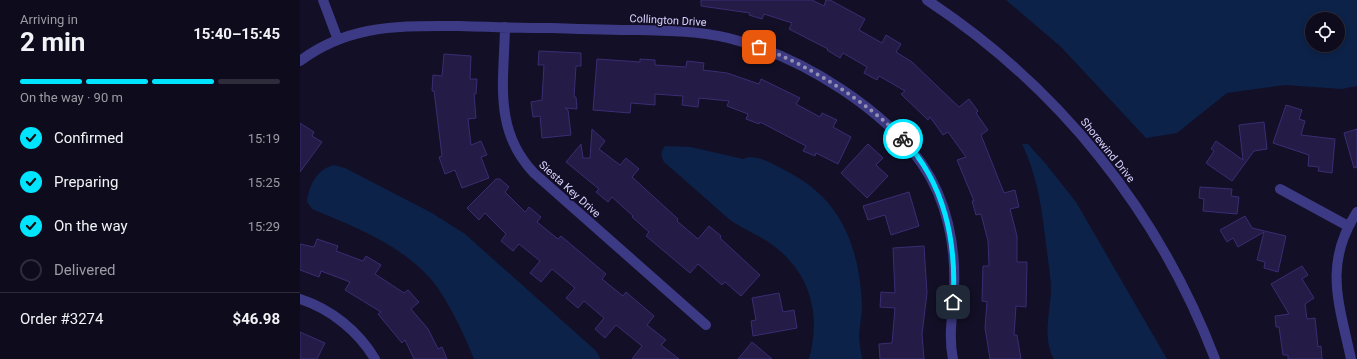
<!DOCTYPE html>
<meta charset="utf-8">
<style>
body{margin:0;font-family:Roboto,sans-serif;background:#1c1929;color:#f1f3f6;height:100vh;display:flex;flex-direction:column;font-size:15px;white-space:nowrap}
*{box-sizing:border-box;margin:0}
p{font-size:13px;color:#9b9ba3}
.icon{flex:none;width:22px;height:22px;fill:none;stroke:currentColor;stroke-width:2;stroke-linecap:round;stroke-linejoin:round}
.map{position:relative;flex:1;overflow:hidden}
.drawer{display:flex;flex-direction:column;background:#0e0b1c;width:300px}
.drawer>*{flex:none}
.controls{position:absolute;left:1005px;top:12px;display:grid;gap:8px}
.controls a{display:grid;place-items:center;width:40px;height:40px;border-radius:50%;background:#0e0b1c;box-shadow:0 2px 6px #0003,0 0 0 1px #2e2b3b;font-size:20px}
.pin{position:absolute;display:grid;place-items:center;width:34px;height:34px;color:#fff;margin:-17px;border-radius:8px;box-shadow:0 2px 6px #0006}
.courier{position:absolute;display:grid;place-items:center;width:40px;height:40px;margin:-20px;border:3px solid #00e5ff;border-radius:50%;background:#fff;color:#222;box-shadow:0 1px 5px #0007}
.head em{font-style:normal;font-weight:700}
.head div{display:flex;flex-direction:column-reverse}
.head{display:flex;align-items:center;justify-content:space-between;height:68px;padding:0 20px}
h1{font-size:26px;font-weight:700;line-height:30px}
.bar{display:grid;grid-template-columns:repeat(4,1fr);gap:6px 4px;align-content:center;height:48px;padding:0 20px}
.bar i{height:5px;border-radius:3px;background:#2e2b3b}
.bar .active{background:#00e5ff}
.bar p{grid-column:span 4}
.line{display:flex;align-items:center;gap:10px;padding:0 20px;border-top:1px solid #2e2b3b}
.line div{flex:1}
ol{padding:0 20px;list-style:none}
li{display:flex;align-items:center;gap:12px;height:44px}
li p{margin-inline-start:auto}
li .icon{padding:4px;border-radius:50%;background:#00e5ff;color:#111;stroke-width:4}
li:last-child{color:#9b9ba3}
li i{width:22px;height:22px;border:2px solid #2e2b3b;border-radius:50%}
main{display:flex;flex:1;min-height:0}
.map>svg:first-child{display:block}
</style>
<main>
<section class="drawer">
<div class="head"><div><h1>2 min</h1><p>Arriving in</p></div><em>15:40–15:45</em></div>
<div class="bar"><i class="active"></i><i class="active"></i><i class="active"></i><i></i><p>On the way · 90 m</p></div>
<ol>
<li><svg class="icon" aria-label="check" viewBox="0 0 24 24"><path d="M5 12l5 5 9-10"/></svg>Confirmed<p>15:19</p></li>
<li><svg class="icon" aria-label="check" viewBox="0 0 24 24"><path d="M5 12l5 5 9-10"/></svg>Preparing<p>15:25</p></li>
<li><svg class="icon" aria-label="check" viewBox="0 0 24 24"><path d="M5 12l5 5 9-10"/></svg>On the way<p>15:29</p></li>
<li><i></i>Delivered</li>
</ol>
<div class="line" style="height:52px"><div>Order #3274</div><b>$46.98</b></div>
</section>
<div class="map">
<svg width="1057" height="359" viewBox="0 0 1057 359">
<rect width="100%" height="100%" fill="#130f26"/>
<path fill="#0c2248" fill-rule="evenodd" d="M706,0H1057V86L1042,89L985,85L927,93L877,133L846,138L761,47ZM1012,19H1038V45H1012Z
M722,144H728L746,164L776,202L867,359H754C742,337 750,314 751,290C751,277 748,263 747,251C742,212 739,180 722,144Z
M365,146L391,147L443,159C456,153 475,165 486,171C541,198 559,246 562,304C562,314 560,325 559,335C559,343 561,351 562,359H509C520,318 513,280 480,251C466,238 448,232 433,222C426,217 419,210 412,204C396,190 380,176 364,162C361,156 360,152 365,146Z
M34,165L45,168L132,213L165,234L295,350L301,359H174C165,336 145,293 128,276C97,243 53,226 12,209L7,202C9,185 17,169 34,165Z"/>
<path fill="#241b47" stroke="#3b2d73" d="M401,0H512L524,6L526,0H530L565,19L559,30L582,43L586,35L601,44L596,52L612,62L659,107L669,99L678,111L676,113L688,130L681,135L704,193L715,190L719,207L710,209L717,236V262H727L726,307L716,306L714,335H717L721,359H690L685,328L687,302L682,301L683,266H689L688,241L681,214L676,215L672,201H674L657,160L666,157L648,132L643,135L630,117L628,120L601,94L605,91L579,76L577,80L564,73L567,67L543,53L540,58L527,50L528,49L489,29L492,23L464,14L462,19L449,15L450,13L401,6Z
M239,51L281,53V66H276L274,97H276L277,109L265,108L268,110L271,135L242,138L240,116L233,117L231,102L242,100L244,65H238Z
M144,54L171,56L170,79H177L176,94H174L176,118L168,119L171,145L181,141L187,155L181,157L189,178L162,188L155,170L145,174L139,157L142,156L134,91H132L133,75L142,76Z
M297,59L340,62V59L355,60V65L386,67L387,61L404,63L403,70L427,73L459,84L461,79L500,98L496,104L520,117L522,113L537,120L533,127L551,137L538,164L516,153L515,156L503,151L506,146L460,122L459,124L446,119L448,114L427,106L429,101L399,98L398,107L382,105L383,96L355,94V105L331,103L330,113L293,110Z
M986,105L1002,110L999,119L1005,121L1001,135L1035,139L1032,173L1018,171L1019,167L1008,166L1009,155L973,143Z
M964,122L967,149L954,151L932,181L906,163L914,151L911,149L916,141L943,160L939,125Z
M0,123L14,132L12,136L22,142L0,172Z
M292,129L305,141L299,149L320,165L326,158L339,169L332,177L378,219L377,221L398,239L409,226L421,236L420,238L460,275L441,296L425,282L422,285L398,264L390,273L346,236L349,232L332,217L333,216L312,197L308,202L296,192L299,189L266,162L281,144L283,158H290Z
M1057,129V167L1054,168L1044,133Z
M568,144L583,158L576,165L588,176L567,198L541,173Z
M196,179H200L209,187L205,192L225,212L229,207L241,217L237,222L258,239L261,236L306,274L302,279L323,296L326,292L354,316L347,325L366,340L361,345L379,359H332L342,346L316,325L305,338L295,329L304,318L284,301L278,308L266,298L275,288L252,269L241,282L230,273L240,261L219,244L213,251L201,241L206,234L185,213L179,220L167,208Z
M900,187L932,189L931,196L939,197L937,214L903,211L904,199L899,198Z
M609,192L619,226L591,235L585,215L568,220L563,206Z
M945,216L952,228L986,236L978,272L964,268L965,262L957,260L964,232L938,247L933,238L927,242L920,230Z
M17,239L38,246L36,251L63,261L66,256L81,265L75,274L104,293L108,290L119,302L111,309L128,329L138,349L142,347L147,359H114L105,340L102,343L78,314L81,312L45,290L50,282L21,271L19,277L0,270V244L14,247Z
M624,246L627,293L622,334L624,359H580L579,344L592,343L595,308L580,307L581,292L595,293L593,248Z
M1002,266L1008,275L1002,279L1014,298L1005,304L1007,319L1015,318L1018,347L1021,346L1022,359H988V355H983L979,327H976L975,316L989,314L971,284Z
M479,293L483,312L494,310L497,328L453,336L451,321L456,320L452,298Z
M0,332L25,343L17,359H0Z
M452,342L472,359H438Z"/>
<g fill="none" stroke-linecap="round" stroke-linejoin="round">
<path stroke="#3d3a85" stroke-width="10" d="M23,0L38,40
M627,0C759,87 859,212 915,359
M205,27C204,81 193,130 234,173L406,325
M0,61C20,46 43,36 68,31C98,25 128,26 159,26C190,27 221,28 252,28C281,29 310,30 339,30C373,31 407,31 439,41C504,59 584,109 622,164C647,200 656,246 654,289C653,312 648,336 653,359
M980,189L1048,226
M0,299C31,309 58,331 75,359
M1051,359C1039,303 1023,264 1057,212"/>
</g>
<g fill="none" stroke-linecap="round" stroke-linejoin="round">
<path stroke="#948fb3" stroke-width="4" stroke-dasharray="0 7.2" d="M459,47C506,63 569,103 603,139"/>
<path stroke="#00e5ff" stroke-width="5" d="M603,139C645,183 657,243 653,302"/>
</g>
<g text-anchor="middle" stroke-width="3.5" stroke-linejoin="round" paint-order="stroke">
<g font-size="11" fill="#d9d4ff" stroke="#130f26">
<text transform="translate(368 20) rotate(3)" y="4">Collington Drive</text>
<text transform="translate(808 150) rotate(51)" y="4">Shorewind Drive</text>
<text transform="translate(270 189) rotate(42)" y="4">Siesta Key Drive</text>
</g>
</g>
</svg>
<div class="controls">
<a><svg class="icon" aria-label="locate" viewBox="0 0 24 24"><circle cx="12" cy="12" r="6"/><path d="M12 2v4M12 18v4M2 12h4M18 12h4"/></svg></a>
</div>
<div class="pin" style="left:459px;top:47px;background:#ea580c"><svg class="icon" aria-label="bag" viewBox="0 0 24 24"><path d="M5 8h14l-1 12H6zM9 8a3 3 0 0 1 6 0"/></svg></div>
<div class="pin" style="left:653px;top:302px;background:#1f2937"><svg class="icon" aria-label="home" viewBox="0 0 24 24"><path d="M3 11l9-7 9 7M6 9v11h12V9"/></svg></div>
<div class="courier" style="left:603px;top:139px"><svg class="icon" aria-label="bike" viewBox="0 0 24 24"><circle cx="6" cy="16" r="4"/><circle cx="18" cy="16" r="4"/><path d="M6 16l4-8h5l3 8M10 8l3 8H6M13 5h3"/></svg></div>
</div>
</main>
